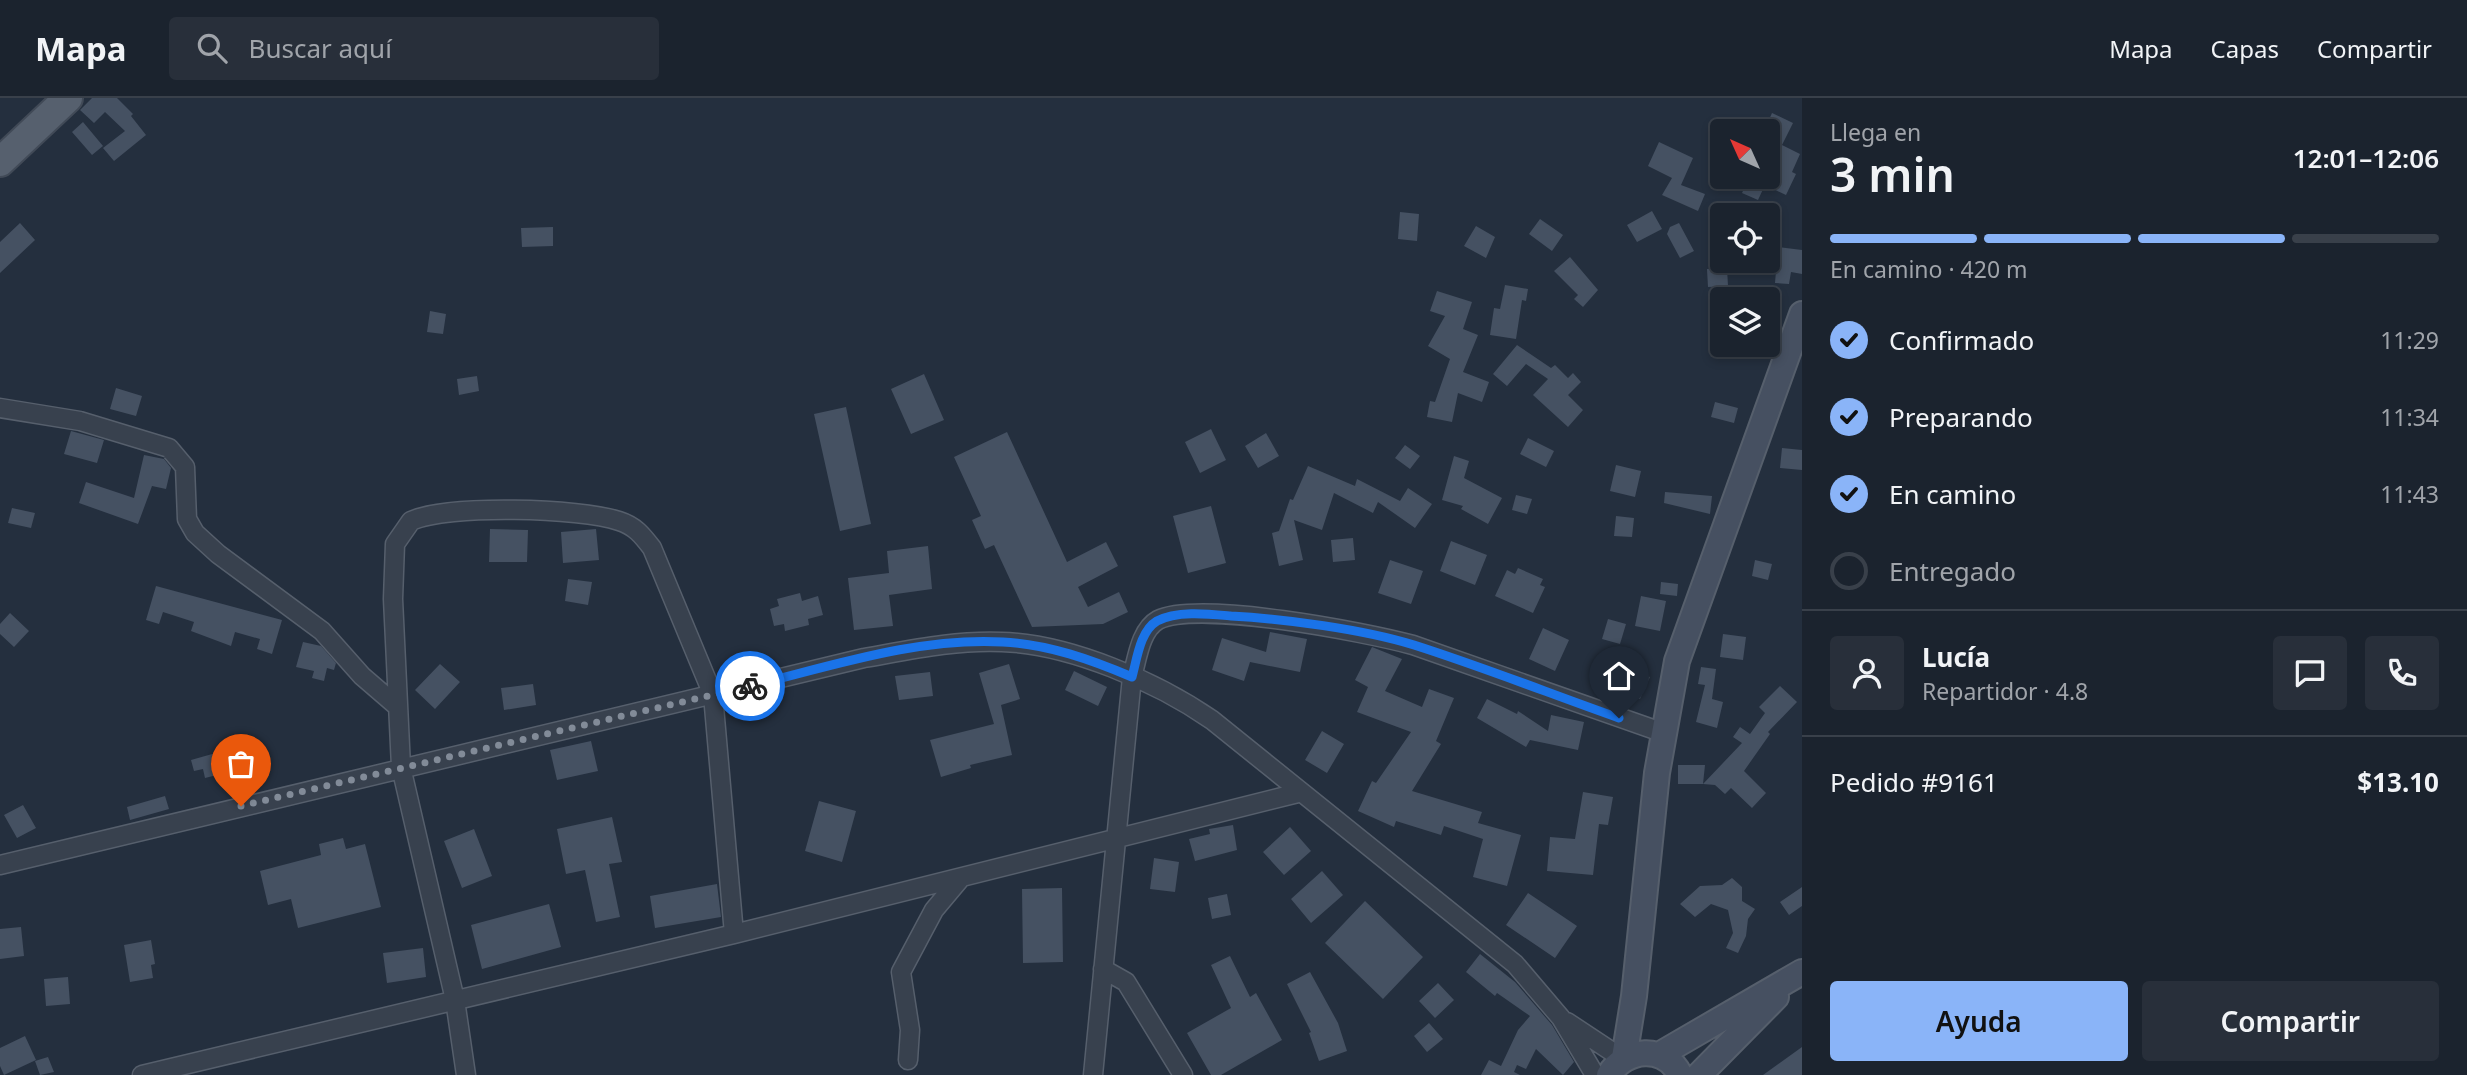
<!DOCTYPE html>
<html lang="es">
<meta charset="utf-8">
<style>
body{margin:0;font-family:"Noto Sans",sans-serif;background:#282f3a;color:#f1f3f6;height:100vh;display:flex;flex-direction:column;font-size:26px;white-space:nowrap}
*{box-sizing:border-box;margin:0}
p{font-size:23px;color:#a0a4aa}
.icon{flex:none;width:38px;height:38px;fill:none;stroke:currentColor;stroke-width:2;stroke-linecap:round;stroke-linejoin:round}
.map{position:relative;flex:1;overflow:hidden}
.side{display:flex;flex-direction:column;background:#1b232e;width:665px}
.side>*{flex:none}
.needle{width:46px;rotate:315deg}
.fabs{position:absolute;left:1710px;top:21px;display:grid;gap:14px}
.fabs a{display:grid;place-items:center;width:70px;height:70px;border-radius:7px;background:#1b232e;box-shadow:0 4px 10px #0003,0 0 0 2px #39404a;font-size:35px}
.pin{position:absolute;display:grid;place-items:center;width:60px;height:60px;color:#fff;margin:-72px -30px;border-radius:50% 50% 50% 0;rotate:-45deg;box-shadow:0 0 7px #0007}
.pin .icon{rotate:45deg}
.courier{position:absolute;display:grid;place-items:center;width:70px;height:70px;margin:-35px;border:5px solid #1a73e8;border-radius:50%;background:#fff;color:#222;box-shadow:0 2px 9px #0007}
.head em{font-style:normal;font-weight:600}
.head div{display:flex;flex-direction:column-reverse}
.head{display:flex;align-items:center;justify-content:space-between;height:119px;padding:0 28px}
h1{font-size:46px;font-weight:600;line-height:52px}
.bar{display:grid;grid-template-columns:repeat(4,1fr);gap:10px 7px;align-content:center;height:84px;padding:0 28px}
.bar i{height:9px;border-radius:5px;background:#39404a}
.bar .current{background:#8ab4f8}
.bar p{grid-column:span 4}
.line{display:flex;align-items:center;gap:18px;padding:0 28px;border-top:2px solid #39404a}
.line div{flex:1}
.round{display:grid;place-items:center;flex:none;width:74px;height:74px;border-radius:7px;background:#282f3a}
ol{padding:0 28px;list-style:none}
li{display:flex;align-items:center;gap:21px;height:77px}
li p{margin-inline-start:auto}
li .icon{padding:7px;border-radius:50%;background:#8ab4f8;color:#111;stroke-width:4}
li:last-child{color:#a0a4aa}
li i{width:38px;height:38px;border:4px solid #39404a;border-radius:50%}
.primary-button{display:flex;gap:14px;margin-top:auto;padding:14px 28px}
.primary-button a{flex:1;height:80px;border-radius:7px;background:#8ab4f8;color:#111;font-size:28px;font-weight:600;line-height:80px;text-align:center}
.primary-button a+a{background:#282f3a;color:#f1f3f6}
header{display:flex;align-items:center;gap:42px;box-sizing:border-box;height:98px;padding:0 35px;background:#1b232e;border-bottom:2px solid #39404a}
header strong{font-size:33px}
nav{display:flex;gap:38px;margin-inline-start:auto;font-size:24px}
.search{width:490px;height:63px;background:#282f3a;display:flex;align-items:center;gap:18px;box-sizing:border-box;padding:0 24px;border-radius:7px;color:#a0a4aa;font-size:26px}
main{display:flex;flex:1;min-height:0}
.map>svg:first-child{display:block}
</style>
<header>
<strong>Mapa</strong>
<div class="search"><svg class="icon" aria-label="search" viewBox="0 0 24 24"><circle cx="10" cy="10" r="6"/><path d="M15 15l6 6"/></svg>Buscar aquí</div>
<nav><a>Mapa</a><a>Capas</a><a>Compartir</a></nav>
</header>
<main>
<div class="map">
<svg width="1802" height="977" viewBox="0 0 1802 977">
<rect width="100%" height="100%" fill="#242f3e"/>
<path fill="#455162" d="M92,0H117L133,16L131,18L146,37L114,63L103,50L125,33L105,14L94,25L80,12Z
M1772,15L1793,25L1782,47L1800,56L1792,74L1796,76L1786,97L1765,87L1758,102L1742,95L1749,80L1747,79H1768V33H1764Z
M83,24L103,48L92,57L72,34Z
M1659,44L1693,60L1681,87L1705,96L1698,113L1662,97L1672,80L1648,68Z
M1652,113L1662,131L1637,144L1627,127Z
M1400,114L1419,116L1417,143L1398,141Z
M1540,121L1563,137L1552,153L1529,136Z
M20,125L35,142L0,175V144Z
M1679,125L1694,153L1680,160L1667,136L1670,129Z
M1476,128L1495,139L1486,160L1464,148Z
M553,129V148L522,149L521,130Z
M1778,149L1802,152V176L1791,174L1789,186L1775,185Z
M1570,159L1598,192L1583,209L1574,201L1578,197L1554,173Z
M1727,170L1728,188L1708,189L1707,171Z
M1505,187L1528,191L1526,203L1522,202L1516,241L1490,237L1494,210L1500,211Z
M1437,193L1472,204L1463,231L1478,237L1463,274L1489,284L1482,304L1458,295L1452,324L1427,319L1430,303L1435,304L1450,261L1428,248L1445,218L1430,213Z
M430,213L446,216L443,236L427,234Z
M1517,247L1551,270L1555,267L1568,280L1573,275L1581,284L1568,297L1583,312L1568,329L1533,297L1548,281L1526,266L1507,288L1493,276Z
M924,276L944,322L911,336L891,291Z
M477,278L479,293L459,297L457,281Z
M116,290L142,298L136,318L110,311Z
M1715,304L1738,310L1734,325L1711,319Z
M846,309L871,426L840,433L814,316Z
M1211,331L1226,362L1200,375L1185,344Z
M71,333L104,342L97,365L64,356Z
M1007,334L1067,464L1106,444L1118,468L1078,489L1088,509L1119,494L1128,514L1103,526L1032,529L994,447L985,451L972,422L981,418L954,359Z
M1266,335L1279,358L1258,370L1245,348Z
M1528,340L1554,353L1546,369L1520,356Z
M1405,347L1420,358L1410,371L1395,360Z
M1782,350L1802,352V372L1780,370Z
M144,357L164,361L171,370L166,391L152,388L138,426L79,405L86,384L134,400Z
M1454,358L1469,363L1464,380L1502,400L1488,426L1461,411L1463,408L1442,402Z
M1616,367L1641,373L1635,399L1610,393Z
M1308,368L1355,388L1357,381L1400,403L1408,390L1432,406L1415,430L1378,404L1373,415L1334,395L1322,432L1294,422L1303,462L1279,468L1272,435L1279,433L1290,401L1293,402Z
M1665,394L1712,398L1710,416L1664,405Z
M1516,397L1532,401L1527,416L1512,412Z
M1211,408L1226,465L1188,475L1173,418Z
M12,410L35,415L31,430L8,425Z
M1616,418L1634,420L1632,439L1614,438Z
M490,431L528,432L527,464H489Z
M596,431L599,462L563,465L561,434Z
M1353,440L1355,462L1333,464L1331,442Z
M1451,443L1487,457L1475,487L1440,473Z
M928,448L932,491L889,497L893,528L854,532L848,480L889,475L887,453Z
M1390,462L1423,473L1411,506L1378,495Z
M1755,462L1772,466L1768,482L1752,478Z
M1518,470L1543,481L1540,487L1545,489L1533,515L1495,498L1507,472L1515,476Z
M568,481L592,484L588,507L565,503Z
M1661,484L1678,486L1677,498L1660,496Z
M156,488L282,522L272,556L257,551L260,541L235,534L231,548L191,533L194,524L163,514L159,526L146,522Z
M800,495L802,503L818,498L823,517L808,521L809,527L785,533L784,526L774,528L770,511L779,508L777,501Z
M1641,498L1666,503L1660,533L1635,528Z
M10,515L29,533L14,549L0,536V526Z
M1608,521L1626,526L1620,546L1602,541Z
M1543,530L1569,542L1555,573L1529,561Z
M1270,534L1307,541L1300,574L1250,564L1244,583L1212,572L1222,540L1266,554Z
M1723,536L1746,539L1743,562L1720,559Z
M303,544L321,548L336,565L334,572L327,570L324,583L312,580L314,573L296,569Z
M1372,549L1402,561L1385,593L1422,609L1429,591L1454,600L1436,643L1441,646L1412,693L1482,714L1478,725L1521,737L1507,788L1473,779L1483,741L1444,728L1441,737L1396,723L1394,729L1358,713L1372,683L1376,685L1411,634L1357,614L1368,589L1355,582Z
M440,566L460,584L435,611L415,592Z
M1009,566L1020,601L1001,607L1012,657L970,667L971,670L941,679L930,642L994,626L979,575Z
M1624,568L1650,579L1640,601L1615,590Z
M1701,569L1716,571L1712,601L1723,604L1717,630L1696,624L1705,587L1698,586Z
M1074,573L1107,589L1098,608L1065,592Z
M930,574L933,598L899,602L895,578Z
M533,586L536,607L504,612L501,590Z
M1780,588L1797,604L1768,634L1770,636L1744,673L1766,695L1752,710L1731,690L1725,696L1715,687L1703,686L1742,645L1733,639L1740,629L1750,636L1765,615L1759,609Z
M1487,601L1517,616L1518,613L1548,633L1551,617L1584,624L1578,652L1530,642L1526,649L1477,620Z
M1322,633L1344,646L1327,675L1305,662Z
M591,643L598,673L557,682L550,652Z
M237,649L246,679L220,686L217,677L205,680L203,671L194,673L191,662Z
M1678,667H1705L1703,686H1678Z
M1583,694L1613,699L1608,727L1599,726L1593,777L1547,773L1550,739L1575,741Z
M165,698L169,711L130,722L127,709Z
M819,703L856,713L842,764L805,753Z
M23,707L36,730L17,740L4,717Z
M612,719L622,764L609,766L620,819L596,824L585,772L566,776L557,731Z
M1233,727L1237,752L1195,763L1189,741L1210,736L1209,731Z
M1290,729L1311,753L1284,777L1263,754Z
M474,731L492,778L462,790L444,743Z
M343,740L346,751L365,746L381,809L298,830L291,801L268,807L260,773L321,757L319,746Z
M1154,760L1179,764L1175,794L1150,791Z
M1322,773L1343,797L1311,825L1291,801Z
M1732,780L1742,789V803L1755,811L1748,821L1746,838L1738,855L1726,850L1733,835L1728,812L1711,806L1695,819L1680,806L1700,788L1722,787Z
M717,786L721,819L655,830L650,798Z
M1802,789V808L1789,817L1780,804Z
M1062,790L1063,864L1023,865L1022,791Z
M1528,795L1577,828L1555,860L1506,827Z
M1227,796L1231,817L1212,821L1208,800Z
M1365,803L1423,859L1383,901L1325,845Z
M549,806L561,849L482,871L471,827Z
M21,829L24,858L0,861V831Z
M151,842L155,866L151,867L153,880L130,884L124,847Z
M423,850L426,879L387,885L383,855Z
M1480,856L1515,884L1552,927L1574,964L1563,977L1536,951L1526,971L1517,967L1514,974L1520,977H1481L1489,962L1501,968L1518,932L1530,918L1497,895L1495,898L1466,874Z
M1230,858L1250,899L1256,895L1282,942L1221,977H1211L1187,935L1231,910L1211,867Z
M1310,874L1338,925L1347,953L1319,963L1309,935L1311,934L1287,886Z
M68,879L70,906L46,908L44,881Z
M1438,885L1454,902L1435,920L1419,903Z
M1429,925L1443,941L1427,954L1414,938Z
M25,938L36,962L4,977L0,968V950Z
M1802,949V977H1763Z
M48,959L54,974L40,977L35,963Z"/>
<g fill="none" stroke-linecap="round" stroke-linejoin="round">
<defs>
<path id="street" d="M0,310L80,323L169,350L185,369L187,421L195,435L218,456L322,533L362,578L398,609
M0,767L864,560C910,552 955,542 1002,544C1070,546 1157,584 1212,622L1515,866L1561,920L1595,977
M1103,871L1126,884L1183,977
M1567,924L1623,961
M908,962L910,932L901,874L934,812L960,781
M142,977L734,836L1298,695
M466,977L455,902L401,669L393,501L395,446L411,423C448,406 580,410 619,423C635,428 642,437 652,450L713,597L734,836
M1093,977L1132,579C1137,562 1140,532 1158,522C1199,502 1365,534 1413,547L1664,635"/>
<path id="secondary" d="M1659,957L1802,874
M1624,960L1634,898L1657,675L1677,563L1802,216
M1609,977C1625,950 1665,946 1680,977
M1699,977L1776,899"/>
<path id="primary" d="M0,64L68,0"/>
</defs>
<use href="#street" stroke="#565f6c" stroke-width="21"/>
<use href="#secondary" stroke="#565f6c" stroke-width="28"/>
<use href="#primary" stroke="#414a57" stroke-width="32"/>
<use href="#street" stroke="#38414e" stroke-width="18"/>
<use href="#secondary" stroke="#465061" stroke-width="24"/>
<use href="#primary" stroke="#56606e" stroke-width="28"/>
</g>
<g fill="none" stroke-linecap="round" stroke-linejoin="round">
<path stroke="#828b98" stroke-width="7" stroke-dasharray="0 12.6" d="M241,708L750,588"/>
<path stroke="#1a73e8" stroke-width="9" d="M750,588C832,568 918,539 1003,544C1048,546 1092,562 1132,579C1137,561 1140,533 1157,523C1177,512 1210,516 1231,518C1285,521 1362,531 1414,547C1483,569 1551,596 1619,620"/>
</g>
</svg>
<div class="fabs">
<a><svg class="needle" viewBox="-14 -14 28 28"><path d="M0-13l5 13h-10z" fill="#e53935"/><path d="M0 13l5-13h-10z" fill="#a0a4aa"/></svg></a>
<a><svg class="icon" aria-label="locate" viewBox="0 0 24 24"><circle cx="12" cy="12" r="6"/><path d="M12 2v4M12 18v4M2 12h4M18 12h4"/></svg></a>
<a><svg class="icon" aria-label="layers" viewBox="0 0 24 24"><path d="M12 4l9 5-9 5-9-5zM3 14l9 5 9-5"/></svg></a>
</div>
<div class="pin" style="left:241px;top:708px;background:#ea580c"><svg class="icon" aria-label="bag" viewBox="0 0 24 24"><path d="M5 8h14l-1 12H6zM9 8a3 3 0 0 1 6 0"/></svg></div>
<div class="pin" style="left:1619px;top:620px;background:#1f2937"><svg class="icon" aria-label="home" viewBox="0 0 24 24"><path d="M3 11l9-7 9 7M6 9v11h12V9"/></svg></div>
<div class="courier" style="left:750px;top:588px"><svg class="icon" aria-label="bike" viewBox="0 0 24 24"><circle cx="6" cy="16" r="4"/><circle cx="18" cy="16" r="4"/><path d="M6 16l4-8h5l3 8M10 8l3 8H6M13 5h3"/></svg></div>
</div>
<section class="side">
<div class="head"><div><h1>3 min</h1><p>Llega en</p></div><em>12:01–12:06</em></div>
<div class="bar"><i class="current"></i><i class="current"></i><i class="current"></i><i></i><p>En camino · 420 m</p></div>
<ol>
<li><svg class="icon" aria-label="check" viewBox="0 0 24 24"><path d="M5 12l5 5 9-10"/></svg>Confirmado<p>11:29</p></li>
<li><svg class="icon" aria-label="check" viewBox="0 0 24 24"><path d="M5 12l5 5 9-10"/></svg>Preparando<p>11:34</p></li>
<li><svg class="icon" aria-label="check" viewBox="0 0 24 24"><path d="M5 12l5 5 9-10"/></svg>En camino<p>11:43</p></li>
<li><i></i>Entregado</li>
</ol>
<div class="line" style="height:126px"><a class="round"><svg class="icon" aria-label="person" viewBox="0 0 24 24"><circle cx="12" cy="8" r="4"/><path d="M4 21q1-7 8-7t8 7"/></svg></a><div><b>Lucía</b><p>Repartidor · 4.8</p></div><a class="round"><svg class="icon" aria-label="chat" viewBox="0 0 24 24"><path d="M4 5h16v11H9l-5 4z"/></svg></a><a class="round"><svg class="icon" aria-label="phone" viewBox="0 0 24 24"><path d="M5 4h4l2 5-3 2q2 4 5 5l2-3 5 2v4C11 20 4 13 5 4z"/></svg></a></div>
<div class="line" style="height:91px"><div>Pedido #9161</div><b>$13.10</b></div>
<div class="primary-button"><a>Ayuda</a><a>Compartir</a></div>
</section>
</main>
